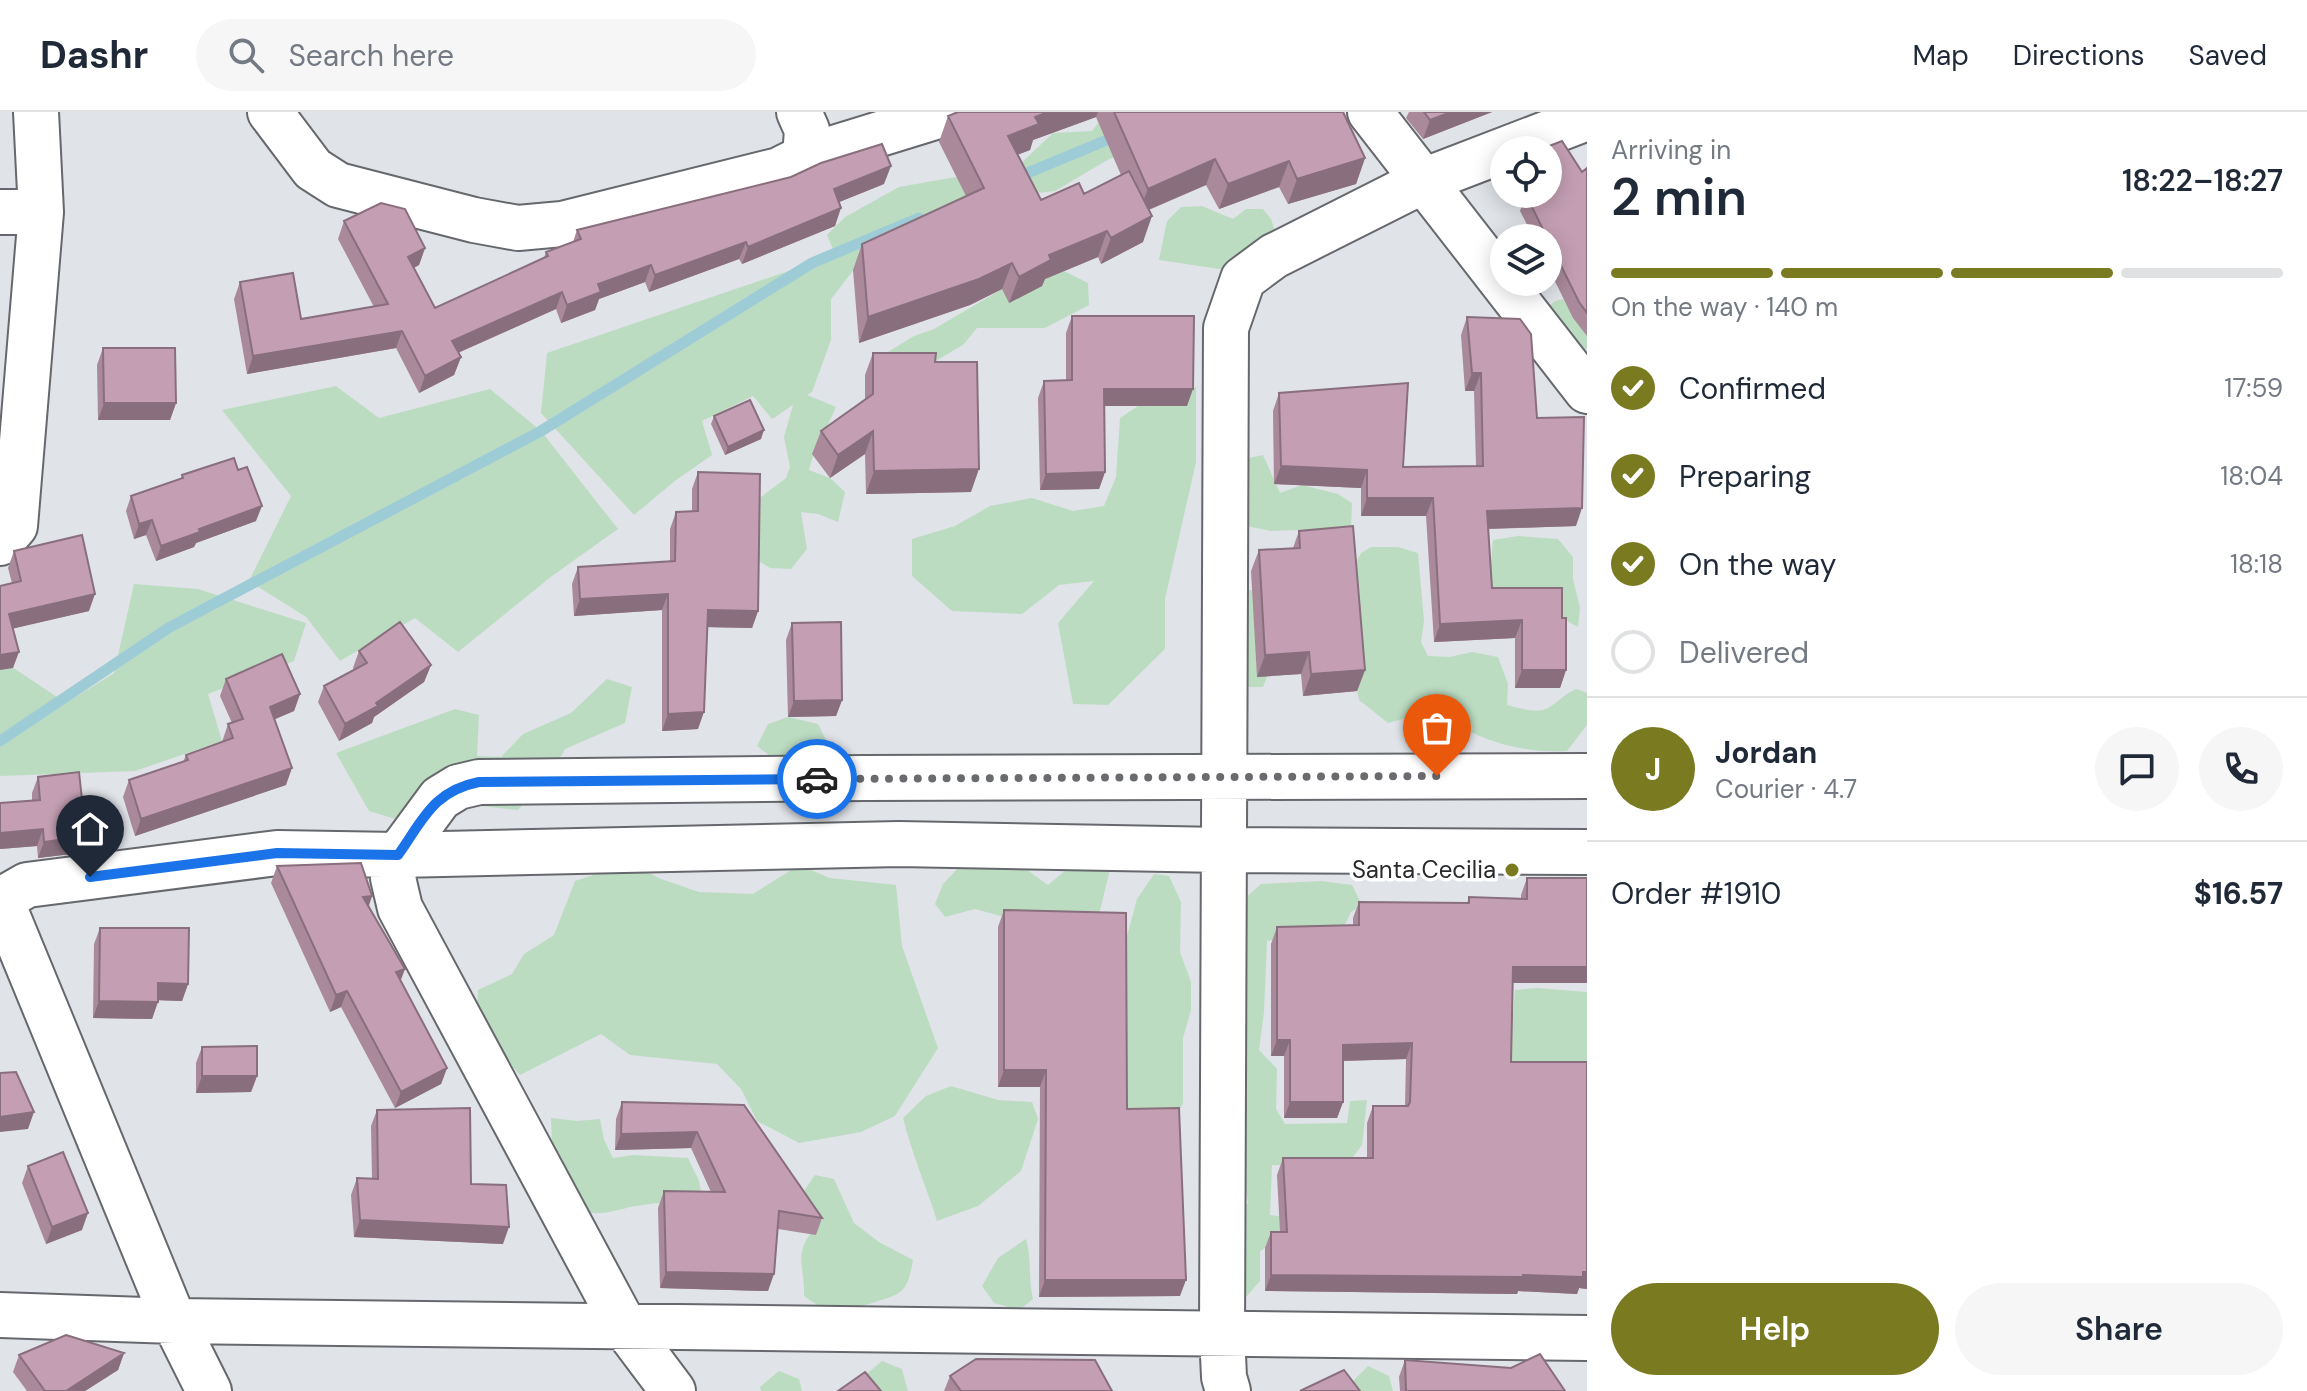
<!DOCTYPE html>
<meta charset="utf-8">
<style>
body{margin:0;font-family:"DM Sans",sans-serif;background:#f6f6f7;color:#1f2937;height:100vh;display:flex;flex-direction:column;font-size:30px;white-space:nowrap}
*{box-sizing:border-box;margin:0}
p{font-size:26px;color:#747a83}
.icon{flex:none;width:44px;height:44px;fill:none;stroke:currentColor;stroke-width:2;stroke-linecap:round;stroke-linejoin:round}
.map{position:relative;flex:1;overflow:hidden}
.side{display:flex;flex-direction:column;background:#fff;width:720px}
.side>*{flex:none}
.buttons{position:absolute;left:1490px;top:24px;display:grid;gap:16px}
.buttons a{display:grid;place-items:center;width:72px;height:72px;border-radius:50%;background:#fff;box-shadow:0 4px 20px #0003;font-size:40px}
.pin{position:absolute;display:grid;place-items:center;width:68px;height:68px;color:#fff;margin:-82px -34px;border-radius:50% 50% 50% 0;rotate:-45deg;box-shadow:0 0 8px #0007}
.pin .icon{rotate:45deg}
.courier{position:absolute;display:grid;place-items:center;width:80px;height:80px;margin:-40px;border:6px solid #1a73e8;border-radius:50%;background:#fff;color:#222;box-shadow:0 2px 10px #0007}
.head em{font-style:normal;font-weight:600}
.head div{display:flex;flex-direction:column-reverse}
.head{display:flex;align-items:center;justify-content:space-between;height:136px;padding:0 24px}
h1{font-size:52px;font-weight:600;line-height:60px}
.bar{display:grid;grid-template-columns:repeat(4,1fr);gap:12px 8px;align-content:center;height:96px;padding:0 24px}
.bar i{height:10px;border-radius:6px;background:#e0e1e3}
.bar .active{background:#7a7a21}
.bar p{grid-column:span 4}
.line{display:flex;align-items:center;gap:20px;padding:0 24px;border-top:2px solid #e0e1e3}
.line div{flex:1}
.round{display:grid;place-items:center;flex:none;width:84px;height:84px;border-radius:42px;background:#f6f6f7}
ol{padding:0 24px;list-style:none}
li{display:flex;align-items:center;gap:24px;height:88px}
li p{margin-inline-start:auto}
li .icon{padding:8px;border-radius:50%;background:#7a7a21;color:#fff;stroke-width:4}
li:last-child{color:#747a83}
li i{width:44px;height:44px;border:4px solid #e0e1e3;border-radius:50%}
.primary-button{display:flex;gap:16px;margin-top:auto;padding:16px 24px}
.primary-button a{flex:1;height:92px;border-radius:48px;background:#7a7a21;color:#fff;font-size:32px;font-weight:600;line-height:92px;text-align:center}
.primary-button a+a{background:#f6f6f7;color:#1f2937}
header{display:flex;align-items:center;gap:48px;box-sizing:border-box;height:112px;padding:0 40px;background:#fff;border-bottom:2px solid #e0e1e3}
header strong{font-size:38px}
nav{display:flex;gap:44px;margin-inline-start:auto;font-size:28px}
.search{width:560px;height:72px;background:#f6f6f7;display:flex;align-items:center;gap:20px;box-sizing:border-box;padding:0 28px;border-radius:44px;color:#747a83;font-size:30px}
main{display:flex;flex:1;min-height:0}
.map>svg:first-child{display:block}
</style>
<header>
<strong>Dashr</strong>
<div class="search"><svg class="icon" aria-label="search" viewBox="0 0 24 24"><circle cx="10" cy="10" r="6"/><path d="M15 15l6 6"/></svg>Search here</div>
<nav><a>Map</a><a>Directions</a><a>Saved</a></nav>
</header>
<main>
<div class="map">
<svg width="1587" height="1279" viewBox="0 0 1587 1279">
<rect width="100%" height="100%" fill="#e0e3e8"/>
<path fill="#bcdcc2" d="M1107,0L1125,42L1109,47L1055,79L1029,82L862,147L831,187V228L812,280L807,283L836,295C827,317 814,336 809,358L830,366L845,380L838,410L818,402L801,400L807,437L791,457L770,456L752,445L753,391L786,366L790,355L784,325L793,293L772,307L753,284L702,309L712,343L676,368L634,403L541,301L547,241L812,151L833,137L827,123L845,105L899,75L1018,54L1053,21L1092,19Z
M1202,94L1233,107L1246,97H1263L1271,107L1279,131L1233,159L1159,148L1167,109L1181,95Z
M1038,156L1064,159L1088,171L1089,193L1045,216H977L964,232L926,255L883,243L914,224L934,217Z
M1568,186L1587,200V234L1583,253L1536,206L1555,189Z
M336,274L379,306L490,277L541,319L618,417L552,464L458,540L415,506L340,549L306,505L249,469L291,384L222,298Z
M1196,275V350L1165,487V537L1108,593L1073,592L1058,511L1094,469L1059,473L1022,502L952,499L912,464V427L955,414L990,394L1032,386L1073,399L1104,394L1116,365L1120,306L1141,292Z
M1263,343L1280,381L1302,373L1338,382L1352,391L1351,416L1271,419L1237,412L1244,347Z
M1518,424L1558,427L1573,445V467L1580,496L1578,515L1555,502L1496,492L1490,464L1493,428Z
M1371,435H1398L1418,441L1424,509L1421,530L1428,544L1450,545L1472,540L1498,545L1508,572L1507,593C1519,596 1536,602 1548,596C1559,590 1563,582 1577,577L1587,581V613L1567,639C1517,642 1474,626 1434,599L1388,611L1359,588L1357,579L1365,554L1351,514L1353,456L1361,441Z
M134,472L198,477L306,511L294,549L208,582L222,629L135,659L0,664V547L66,591L114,561Z
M1233,478H1252L1274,547L1263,575H1244Z
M607,567L632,575L625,611L565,637L549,665L518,698L443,690L405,710L369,699L336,641L455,597L479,603L477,644L501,645L523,622L571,601Z
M788,605L818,612L828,632L801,668L757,634L768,612Z
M630,751L661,767L699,780L753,782L799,753L830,766L896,773L902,834L938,936L895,1004L861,1020L799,1031L757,1009L741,977L717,952L630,943L601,922L520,963C494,934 474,919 478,878L512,862L524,842L554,823L575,769Z
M1072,753L1110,757L1098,807L1023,810L975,797L945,805L935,792L943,772L960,754L1027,758L1048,773Z
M1154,762L1169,764L1181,790L1180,840L1191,870V898L1183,926V991L1175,1007H1143L1088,983L1127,980V824L1137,787Z
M1321,769L1352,773L1362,793L1351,800L1341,821L1295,824L1267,829L1264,900L1259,938L1277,957L1276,997L1285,1012L1347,1011L1350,989L1367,988L1362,1033L1347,1053H1272L1270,1103L1287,1105L1278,1129L1260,1139V1169L1247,1184L1230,1174L1233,1113L1248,1091L1242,1050L1246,1023L1234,981L1246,915L1233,892L1241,790L1261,772Z
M1537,876L1587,880V963L1511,998L1510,942L1515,878Z
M951,974L998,988L1032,990L1038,1007L1021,1059L978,1094L937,1109C926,1074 912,1042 903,1006L926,984Z
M551,1006L577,1009L600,1007L604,1028L613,1046L633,1043L688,1046L699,1069L702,1085C680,1090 659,1090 636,1094C619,1097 610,1102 591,1101L572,1076L562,1046L552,1034Z
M815,1063L834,1067L854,1111L879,1130L913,1148C907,1184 900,1182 869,1192C837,1201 833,1205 804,1184C805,1152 792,1143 815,1116L802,1082Z
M1026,1127C1032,1147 1028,1167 1033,1187L1019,1198L994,1191L982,1174L998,1146Z
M882,1249L902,1257L908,1279H868L863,1265Z
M1368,1254L1389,1264L1393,1279H1352L1350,1272Z
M779,1259L799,1267L802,1279H761L760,1275Z"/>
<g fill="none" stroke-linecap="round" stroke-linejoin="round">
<path stroke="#9dccd7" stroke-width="11" d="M1013,67L1119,23
M0,629L170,515L541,319L812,151L919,106"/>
<defs>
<path id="minor" d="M270,0L313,57L338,73L474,108L518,116L562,112L779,58L805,45L807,18L799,0
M1370,0L1587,279
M805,45L951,0
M0,100H41
M0,431L15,414L41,100L36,0
M0,1203L174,1209L1587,1226
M209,1279L174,1209L1,788L27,773L277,741L398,743L899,732L1223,738L1587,740
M673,1279L625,1215L400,796L393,766L398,743L440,686L458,675L479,670L865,666L1587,664
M1228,1279L1224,1265L1222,1222L1226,216L1243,167L1274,144L1423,69L1587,6"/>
</defs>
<use href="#minor" stroke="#66686d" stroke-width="48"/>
<use href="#minor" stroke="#fff" stroke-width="44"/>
</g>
<path fill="#a9899a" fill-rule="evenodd" d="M958,0H1343L1365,46L1356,72L1288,92L1279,75L1219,97L1206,73L1149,98L1143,130L1101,152L1098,145L1045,167L1042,174L1009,191L1002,177L970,193L859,231L853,158L862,132L966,84L939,30L948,4ZM1096,5L1121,63L1084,82L1041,88L1017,43L1030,38L1033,28Z
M1409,0H1492L1423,27L1406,6Z
M1587,56V224L1573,206L1548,155V126H1534L1520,99L1526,82H1548Z
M884,72L839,90L835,114L742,152L739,147L649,180L645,170L599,187L595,198L561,211L556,197L458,241L461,245L454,263L419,281L396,236L247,262L234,187L240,170L301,207L374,195L338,127L344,109L425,136L419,153L414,156L435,196L544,146L546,140L573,130L577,118Z
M1072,204L1187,294H1104L1105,360L1099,377L1040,378L1038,286L1044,269L1066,268V221Z
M1467,205L1537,306L1576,414L1488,417L1492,476L1562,506L1566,558L1560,576H1515V526L1434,530L1426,404H1361V376L1274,372L1273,299L1279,281L1403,355L1476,354L1474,279H1465L1461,223Z
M103,236L176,291L170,308H98L97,253Z
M873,241L935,250L971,380L866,382L865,342L830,366L812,342L821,319L865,287V263Z
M714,304L761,327L725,343L711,312Z
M698,360L758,499L752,516L708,515L698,617L662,619V498L574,504L572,472L578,455L670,449V417L676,400H692V377Z
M182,363L256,409L196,431L194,435L156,449L146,423L134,427L126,399L131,384L181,367Z
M1299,419L1365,558L1357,579L1303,584L1301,562L1257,565L1251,459L1259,438L1293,436Z
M14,439L89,499L13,516V556L12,471L8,456Z
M792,511L842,588L836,604L788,605L786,528Z
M359,539L431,553L424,570L374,605L372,611L339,629L318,590L324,574L354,558L353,556Z
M226,567L300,582L294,599L274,607L286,673L135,724L123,685L129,668L183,650L186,643L222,630L228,612L232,611L220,584Z
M38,665L80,741L38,746L37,734L0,737V691L32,688V681Z
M277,754L372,784L369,794L400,869L447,956L441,972L395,996L341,895L330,900L271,771Z
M1527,766L1587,871H1513L1511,950H1587V1177L1579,1176L1577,1182L1518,1179L1517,1182L1265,1179V1136L1271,1120H1280L1277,1063L1283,1046H1367V1011L1373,994H1405L1406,947L1343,949V990L1337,1006H1284V944H1271V832L1277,815L1353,813V806L1359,790L1467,791L1469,785L1521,786V783Z
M1004,798L1127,997L1180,1184L1039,1185L1040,975H998V815Z
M100,816L188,872L182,889L158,888L152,907L93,906L94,832Z
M202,935L257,964L251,980L196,981V951Z
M622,990L744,993L822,1106L816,1123L778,1117L768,1179L660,1176L658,1096L664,1079L711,1080L691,1036L615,1038L616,1007Z
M377,998L471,1072L503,1132L354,1125L351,1083L357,1066L372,1067L371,1014Z
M28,1054L82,1118L46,1132L22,1071Z
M124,1241L118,1258L85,1279H27L13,1260L19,1243Z
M1405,1248L1565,1279H1400L1399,1265Z
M950,1264L1112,1279H944Z"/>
<path fill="#896f7d" d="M1048,0H1098L1096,5L1033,28L1030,38L998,50L1008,24L1035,5Z
M1451,0H1492L1423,27L1430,8Z
M1365,46L1356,72L1288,92L1297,67Z
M1215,47L1206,73L1138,102L1148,77Z
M1289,49L1279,75L1219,97L1228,72Z
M891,54L884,72L827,95L834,77Z
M841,96L835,114L742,152L748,135Z
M1152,104L1143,130L1101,152L1111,126Z
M1107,119L1098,145L1045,167L1042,174L1009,191L1019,165L1049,143Z
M746,130L739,147L649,180L655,163Z
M425,136L419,153L401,162L408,145Z
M1012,151L1002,177L970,193L859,231L868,205Z
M651,153L645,170L599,187L595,198L561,211L567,193L598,172Z
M562,180L556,197L446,246L452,229Z
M402,219L396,236L247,262L253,244Z
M461,245L454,263L419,281L425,264Z
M1472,261H1481L1474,279H1465Z
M1104,277H1193L1187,294H1098Z
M104,291H176L170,308H98Z
M764,318L761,327L725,343L728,335Z
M873,319L865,342L830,366L838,343Z
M1281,354L1367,358L1361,376L1274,372Z
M979,357L971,380L866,382L874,359Z
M1105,360L1099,377L1040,378L1046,362Z
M1367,386H1433L1426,404H1361Z
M262,394L256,409L196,431L194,435L156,449L161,434L199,417Z
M1582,396L1576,414L1481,417L1487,399Z
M152,408L146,423L134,427L139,412Z
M95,482L89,499L3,519L9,502Z
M668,482L662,498L574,504L580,487Z
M708,498L758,499L752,516L702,515Z
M1522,508L1515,526L1434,530L1440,512Z
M19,540L13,556L0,558V543Z
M1309,540L1301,562L1257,565L1265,543Z
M431,553L424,570L374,605L372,611L339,629L345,612Z
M1365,558L1357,579L1303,584L1311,562Z
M1522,558H1566L1560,576H1515Z
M300,582L294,599L264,612L270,595Z
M842,588L836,604L788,605L794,589Z
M704,600L698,617L662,619L668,602Z
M292,656L286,673L135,724L141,707Z
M43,717L37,734L0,737V721Z
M86,724L80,741L38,746L44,730Z
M372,784L366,800L363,785Z
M1513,855H1587V871H1507Z
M405,857L399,873L396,860Z
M158,871L188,872L182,889L152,888Z
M347,879L341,895L330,900L336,883Z
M99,889L158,890L152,907L93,906Z
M1277,928H1290L1284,944H1271Z
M1412,931L1406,947L1337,949L1343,933Z
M447,956L441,972L395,996L401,980Z
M1004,958H1046L1040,975H998Z
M202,964H257L251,980L196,981Z
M1290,990H1343L1337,1006H1284Z
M34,1000L28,1017L0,1020V1005Z
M697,1020L691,1036L615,1038L621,1022Z
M88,1101L82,1118L46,1132L52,1115Z
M360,1108L509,1115L503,1132L354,1125Z
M666,1160L774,1162L768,1179L660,1176Z
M1587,1160V1177L1579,1176L1577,1182L1518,1179L1517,1182L1265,1179L1271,1163H1523Z
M1045,1168H1186L1180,1184L1039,1185Z
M124,1241L118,1258L85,1279H66Z"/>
<path fill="#c49fb3" stroke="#896f7d" stroke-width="2" d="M958,0H1048L1035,5L1039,12L1008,24L1041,88L1079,71L1084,82L1129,59L1152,104L1111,126L1107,119L1049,143L1051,148L1019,165L1012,151L979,167L868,205L862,132L984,76L948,4Z
M1114,0H1343L1365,46L1297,67L1289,49L1228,72L1215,47L1148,77Z
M1424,0H1451L1430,8Z
M1562,29L1582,60L1587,56V201L1579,190L1526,83L1548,82V38H1539Z
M882,32L891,54L834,77L841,96L748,135L746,130L655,163L651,153L598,172L601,180L567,193L562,180L452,229L461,245L425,264L402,219L253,244L240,170L293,161L301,207L388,192L344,109L381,91L405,97L425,136L408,145L435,196L548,144L546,140L581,127L577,118L791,65L821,51Z
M1072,204H1194L1193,277H1104L1105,360L1046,362L1044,269L1072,268Z
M1467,205L1520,207L1531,222L1537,306L1584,305L1582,396L1487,399L1492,476H1562V506H1566V558H1522V508L1440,512L1433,386H1367V358L1281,354L1279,281L1408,271L1403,355L1483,354L1481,261H1472Z
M103,236H175L176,291H104Z
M873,241H936L935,250H977L979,357L874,359L873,319L838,343L821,319L873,282Z
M750,288L764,318L728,335L714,304Z
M234,346L238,358L247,355L262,394L199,417L200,420L161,434L152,408L139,412L131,384L183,366L182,363Z
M698,360L760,362L758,499L708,498L704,600L668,602V482L580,487L578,455L675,449L676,400L698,399Z
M1353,414L1365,558L1311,562L1309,540L1265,543L1259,438L1300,436L1299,419Z
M82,423L95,482L9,502L19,540L0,543V474L21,469L14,439Z
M400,510L431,553L376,591L378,594L345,612L324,574L367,551L359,539Z
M841,510L842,588L794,589L792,511Z
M282,542L300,582L270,595L292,656L141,707L129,668L188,648L186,643L233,626L228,612L243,607L226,567Z
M79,660L86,724L44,730L43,717L0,721V691L40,688L38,665Z
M361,751L372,784L363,785L405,857L396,860L447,956L401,980L347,879L336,883L277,754Z
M1527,766H1587V855H1513L1511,950H1587V1160H1583V1165L1523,1163V1165L1271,1163V1120H1287L1283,1046H1373V994H1408L1410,990L1412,931L1343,933V990H1290V928H1277V815L1359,813V790L1469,791V785L1527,787Z
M1004,798L1126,801L1127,997L1179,996L1186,1168H1045L1046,958H1004Z
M100,816H189L188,872L158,871V890L99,889Z
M257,934V964H202V935Z
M16,960L34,1000L0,1005V961Z
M622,990L744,993L822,1106L779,1099L774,1162L666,1160L664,1079L725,1080L697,1020L621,1022Z
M470,996L471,1072L506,1073L509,1115L360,1108L357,1066L378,1067L377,998Z
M63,1040L88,1101L52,1115L28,1054Z
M66,1223L124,1241L66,1279H45L19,1243Z
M1540,1242L1565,1279H1406L1405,1248L1511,1256Z
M976,1247L1095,1248L1112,1279H961L950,1264Z
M1344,1258L1360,1279H1300Z
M865,1260L881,1279H838Z"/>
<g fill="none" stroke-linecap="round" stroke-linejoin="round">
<path stroke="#696b6e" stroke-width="8" stroke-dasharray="0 14.4" d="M817,667L1437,664"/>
<path stroke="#1a73e8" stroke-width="10" d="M90,765L277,741L398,743C423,708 433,679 479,670L817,667"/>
</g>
<circle fill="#7a7a21" stroke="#fff" stroke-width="3" cx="1512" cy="758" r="8"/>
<g text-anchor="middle" stroke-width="7" stroke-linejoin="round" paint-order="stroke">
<g font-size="24" fill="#292a2c" stroke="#fff" text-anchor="end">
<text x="1496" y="766">Santa Cecilia</text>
</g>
</g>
</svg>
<div class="buttons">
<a><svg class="icon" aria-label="locate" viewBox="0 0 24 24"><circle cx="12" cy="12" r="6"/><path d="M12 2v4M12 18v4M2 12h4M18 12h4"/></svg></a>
<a><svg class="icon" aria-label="layers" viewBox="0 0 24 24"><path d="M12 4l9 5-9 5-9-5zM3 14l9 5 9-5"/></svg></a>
</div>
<div class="pin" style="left:1437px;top:664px;background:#ea580c"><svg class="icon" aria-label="bag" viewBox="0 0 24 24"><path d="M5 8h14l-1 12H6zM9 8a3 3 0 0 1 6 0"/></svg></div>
<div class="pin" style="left:90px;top:765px;background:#1f2937"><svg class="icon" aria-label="home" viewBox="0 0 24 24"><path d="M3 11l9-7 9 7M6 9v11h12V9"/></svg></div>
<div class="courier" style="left:817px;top:667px"><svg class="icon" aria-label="car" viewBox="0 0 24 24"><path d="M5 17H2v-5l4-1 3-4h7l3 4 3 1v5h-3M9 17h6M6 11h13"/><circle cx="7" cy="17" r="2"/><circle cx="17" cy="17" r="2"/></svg></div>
</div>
<section class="side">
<div class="head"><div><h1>2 min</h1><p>Arriving in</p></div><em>18:22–18:27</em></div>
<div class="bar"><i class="active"></i><i class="active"></i><i class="active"></i><i></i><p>On the way · 140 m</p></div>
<ol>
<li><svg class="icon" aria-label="check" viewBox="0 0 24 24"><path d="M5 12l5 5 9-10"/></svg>Confirmed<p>17:59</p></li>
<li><svg class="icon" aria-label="check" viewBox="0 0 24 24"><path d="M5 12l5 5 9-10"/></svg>Preparing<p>18:04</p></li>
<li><svg class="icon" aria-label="check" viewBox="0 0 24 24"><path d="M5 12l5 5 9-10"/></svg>On the way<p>18:18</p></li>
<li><i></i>Delivered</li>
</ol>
<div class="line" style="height:144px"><b class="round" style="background:#7a7a21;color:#fff">J</b><div><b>Jordan</b><p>Courier · 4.7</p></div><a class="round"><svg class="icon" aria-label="chat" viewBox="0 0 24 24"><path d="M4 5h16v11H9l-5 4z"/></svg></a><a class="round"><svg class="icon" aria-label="phone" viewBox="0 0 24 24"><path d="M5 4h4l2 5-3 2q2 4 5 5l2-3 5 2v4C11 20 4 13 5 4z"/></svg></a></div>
<div class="line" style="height:104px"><div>Order #1910</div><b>$16.57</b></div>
<div class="primary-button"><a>Help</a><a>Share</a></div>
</section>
</main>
